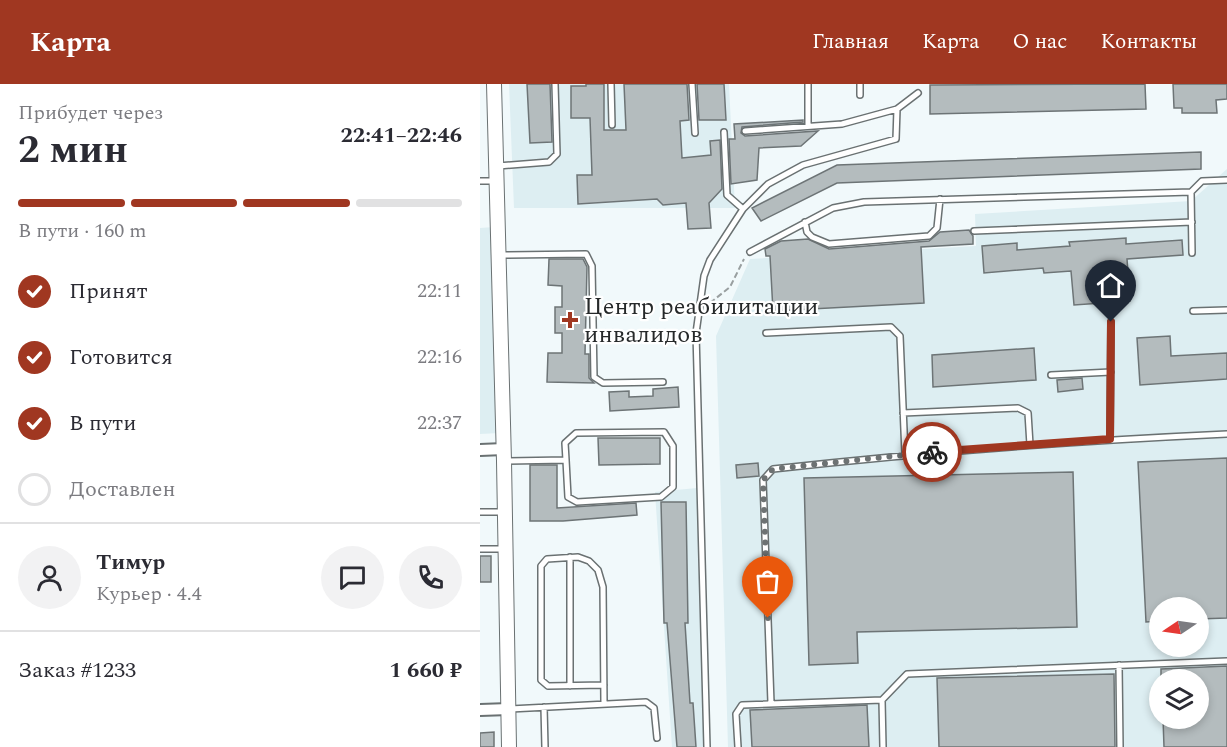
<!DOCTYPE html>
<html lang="ru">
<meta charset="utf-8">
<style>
body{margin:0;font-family:Spectral,serif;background:#f2f2f3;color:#2b2b33;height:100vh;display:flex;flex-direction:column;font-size:22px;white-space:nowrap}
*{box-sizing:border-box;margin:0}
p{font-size:20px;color:#7c7c81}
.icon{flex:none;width:33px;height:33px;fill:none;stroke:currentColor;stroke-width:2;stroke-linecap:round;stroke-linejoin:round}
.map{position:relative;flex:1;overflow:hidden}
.panel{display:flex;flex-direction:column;background:#fff;width:480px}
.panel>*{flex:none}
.needle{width:39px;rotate:257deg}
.tools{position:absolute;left:669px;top:513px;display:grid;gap:12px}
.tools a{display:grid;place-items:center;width:60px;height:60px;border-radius:50%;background:#fff;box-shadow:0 3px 9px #0003;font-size:30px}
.pin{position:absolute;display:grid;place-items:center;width:51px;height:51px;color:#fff;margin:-62px -26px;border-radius:50% 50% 50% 0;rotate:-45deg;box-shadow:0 0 6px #0007}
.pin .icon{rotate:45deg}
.courier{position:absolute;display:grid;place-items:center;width:60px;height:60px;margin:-30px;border:4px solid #a03721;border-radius:50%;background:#fff;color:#222;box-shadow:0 2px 8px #0007}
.overview em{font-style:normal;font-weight:700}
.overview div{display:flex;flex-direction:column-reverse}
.overview{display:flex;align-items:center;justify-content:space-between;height:102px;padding:0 18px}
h1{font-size:39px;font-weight:700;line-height:45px}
.bar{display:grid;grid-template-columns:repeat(4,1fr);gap:9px 6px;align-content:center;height:72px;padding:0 18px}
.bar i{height:8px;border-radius:4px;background:#e1e1e2}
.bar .selected{background:#a03721}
.bar p{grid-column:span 4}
.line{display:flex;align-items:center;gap:15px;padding:0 18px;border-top:2px solid #e1e1e2}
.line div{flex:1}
.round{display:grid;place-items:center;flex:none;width:63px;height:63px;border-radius:32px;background:#f2f2f3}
ol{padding:0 18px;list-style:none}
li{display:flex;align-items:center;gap:18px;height:66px}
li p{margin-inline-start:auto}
li .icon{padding:6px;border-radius:50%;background:#a03721;color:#fff;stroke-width:4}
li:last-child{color:#7c7c81}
li i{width:33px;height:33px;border:3px solid #e1e1e2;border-radius:50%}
header{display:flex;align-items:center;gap:36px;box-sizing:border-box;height:84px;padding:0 30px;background:#a03721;color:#fff}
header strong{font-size:28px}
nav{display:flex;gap:33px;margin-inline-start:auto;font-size:21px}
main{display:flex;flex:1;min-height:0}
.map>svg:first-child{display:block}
</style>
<header>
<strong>Карта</strong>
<nav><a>Главная</a><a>Карта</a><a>О нас</a><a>Контакты</a></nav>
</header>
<main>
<section class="panel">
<div class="overview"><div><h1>2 мин</h1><p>Прибудет через</p></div><em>22:41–22:46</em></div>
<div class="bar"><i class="selected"></i><i class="selected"></i><i class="selected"></i><i></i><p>В пути · 160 m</p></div>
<ol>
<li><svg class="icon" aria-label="check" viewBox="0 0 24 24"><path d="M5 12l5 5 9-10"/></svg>Принят<p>22:11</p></li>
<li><svg class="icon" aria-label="check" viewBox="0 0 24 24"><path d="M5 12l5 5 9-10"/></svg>Готовится<p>22:16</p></li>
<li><svg class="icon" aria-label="check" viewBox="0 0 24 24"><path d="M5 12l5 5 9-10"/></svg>В пути<p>22:37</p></li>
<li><i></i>Доставлен</li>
</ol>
<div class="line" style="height:108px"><a class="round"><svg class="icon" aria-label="person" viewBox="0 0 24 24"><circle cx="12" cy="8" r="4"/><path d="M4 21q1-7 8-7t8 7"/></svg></a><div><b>Тимур</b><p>Курьер · 4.4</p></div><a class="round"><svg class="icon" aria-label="chat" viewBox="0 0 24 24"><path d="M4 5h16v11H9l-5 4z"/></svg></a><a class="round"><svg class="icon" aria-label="phone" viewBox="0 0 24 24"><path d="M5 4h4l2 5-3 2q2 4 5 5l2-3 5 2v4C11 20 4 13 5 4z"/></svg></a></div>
<div class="line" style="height:78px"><div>Заказ #1233</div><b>1 660 ₽</b></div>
</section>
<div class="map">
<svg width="747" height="663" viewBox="0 0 747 663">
<rect width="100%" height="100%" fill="#f1f9fb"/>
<path fill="#ddeef2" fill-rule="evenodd" d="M29,0H249L255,124H34Z
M747,85V663H248L236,252L270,175L496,162L495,130L711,117ZM680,524H718V562H680ZM680,596H718V634H680Z
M14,143L20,349L0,350V144Z
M217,404L226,663H192L175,408Z"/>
<path fill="#b4bcbe" stroke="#6d7476" stroke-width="1.5" d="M47,0H70L72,58L50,59Z
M106,0H124V46H146L144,0H207L209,36L200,37L202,74L231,71L230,57L240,56L242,105L229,119L231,144L208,145L206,119L183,121L177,115L98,120L97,91H112L110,34H91V2H106Z
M217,0H244L246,36H219Z
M665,0L666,25L450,30V1Z
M693,0H747V15L736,16L737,29H702V24H694Z
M323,36V38L262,43L261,49L265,52L338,47L321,62L279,64L277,96L251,100L249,55H255L254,40Z
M721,68V85L357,99L281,137L272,124L357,81Z
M489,146L493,152V160L441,163L444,219L293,227L290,172H286L285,165L301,157L328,155L349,165L449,157L460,148Z
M646,154V160L702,156L703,171L647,175L650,217L594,221L591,187L564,189L563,184L504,189L502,162L537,159V166L590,162L589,158Z
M69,175H103L107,183L105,270H109V294L114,299L67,298L68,269H82V249H75V223H82V202L68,201Z
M690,252L691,272L747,269V295L660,301L657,254Z
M554,264L556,296L453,303L452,271Z
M602,294L603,305L578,308L577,296Z
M198,303L199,323L130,327L129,308L149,307V313L173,312V305Z
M118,354H180V380L119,381Z
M747,374V534L718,535V524H680V537L666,538L658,378Z
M278,379L279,392L257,394L256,381Z
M50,381H77V424L156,419L157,431L83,437H50Z
M593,388L597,543L377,548L378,579L329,581L324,394Z
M181,418H206L208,539H205L210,619H213L216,663H197L187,539H184Z
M0,472H11V498H0Z
M747,582V663H684L683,634H718V596H681V585Z
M634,590L635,663H459L457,594Z
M387,621L389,663H272L270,626Z
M14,648V663H0V649Z"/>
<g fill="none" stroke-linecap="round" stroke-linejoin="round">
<defs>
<path id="service" d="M131,0L132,41
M212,0L215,49
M328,0V42
M380,0V11
M265,47L362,40L417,25
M244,48L247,111L263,125
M18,82L69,78L77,70L75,0
M0,97H16
M711,108L712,169
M325,138L327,148L332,153L349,160L449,152L457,144L460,115
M494,147L712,138
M270,168L353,124L384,118L711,108L722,97L747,96
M20,171L106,170L112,182L114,293L123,299L183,298
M713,227L747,226
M286,249L411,243L420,252L425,370
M571,291L631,288
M423,329L538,324L548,329L550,361
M630,355L631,238
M26,377L86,376L88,413L97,418L181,413L193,403V362L184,348L96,349L85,359L86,376
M0,428H24
M0,465H25
M90,473V602
M639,581L640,663
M124,601L68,602L61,596V482L67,475L98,473L109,477L118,486L123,503L124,620
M402,616L403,663
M291,619L283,396L293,385C444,368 595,357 747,350
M64,623L65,663
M30,625L166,618L174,624L177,654
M227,663L216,249L224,192L230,176L263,125L288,100L323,81L416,55L417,25L438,9
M258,663L256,630L262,621L402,616L427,590L747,577"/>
<path id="minor" d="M0,366L24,365
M0,626L29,625"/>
<path id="tertiary" d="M14,0L24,377L29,663"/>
</defs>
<use href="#service" stroke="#6a7172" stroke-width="8"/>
<use href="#minor" stroke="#6a7172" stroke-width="14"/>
<use href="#tertiary" stroke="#6a7172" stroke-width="16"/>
<path stroke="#999fa0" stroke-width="2" stroke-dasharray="6 3" stroke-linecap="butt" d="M230,219L250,203L264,175"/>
<use href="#service" stroke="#fff" stroke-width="5"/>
<use href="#minor" stroke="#fff" stroke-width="10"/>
<use href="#tertiary" stroke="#fff" stroke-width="14"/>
</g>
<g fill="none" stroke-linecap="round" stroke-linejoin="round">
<path stroke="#6d7273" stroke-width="6" stroke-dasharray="0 10.8" d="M288,534L283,396L293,385L452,368"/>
<path stroke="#a03721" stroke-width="8" d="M452,368L630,355L631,238"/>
</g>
<path fill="#a03721" stroke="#fff" stroke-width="2" d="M87 227h6v6h6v6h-6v6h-6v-6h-6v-6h6z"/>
<g text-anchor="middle" stroke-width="4.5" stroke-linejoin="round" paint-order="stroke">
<g font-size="24" fill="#26292a" stroke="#fff" text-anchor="start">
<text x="104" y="230">Центр реабилитации<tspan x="104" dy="28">инвалидов</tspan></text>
</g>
</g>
</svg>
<div class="tools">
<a><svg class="needle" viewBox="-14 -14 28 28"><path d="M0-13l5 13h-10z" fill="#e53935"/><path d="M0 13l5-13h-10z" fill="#7c7c81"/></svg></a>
<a><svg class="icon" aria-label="layers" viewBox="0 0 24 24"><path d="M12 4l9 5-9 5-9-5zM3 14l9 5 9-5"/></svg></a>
</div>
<div class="pin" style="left:288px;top:534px;background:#ea580c"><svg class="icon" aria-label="bag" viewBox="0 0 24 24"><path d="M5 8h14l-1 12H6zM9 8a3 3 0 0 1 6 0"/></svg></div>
<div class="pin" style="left:631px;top:238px;background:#1f2937"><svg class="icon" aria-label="home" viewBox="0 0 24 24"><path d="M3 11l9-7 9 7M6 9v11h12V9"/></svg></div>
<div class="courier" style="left:452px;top:368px"><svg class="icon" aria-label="bike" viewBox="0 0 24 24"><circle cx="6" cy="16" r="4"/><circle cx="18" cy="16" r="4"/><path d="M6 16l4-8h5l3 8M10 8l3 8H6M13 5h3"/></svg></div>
</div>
</main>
